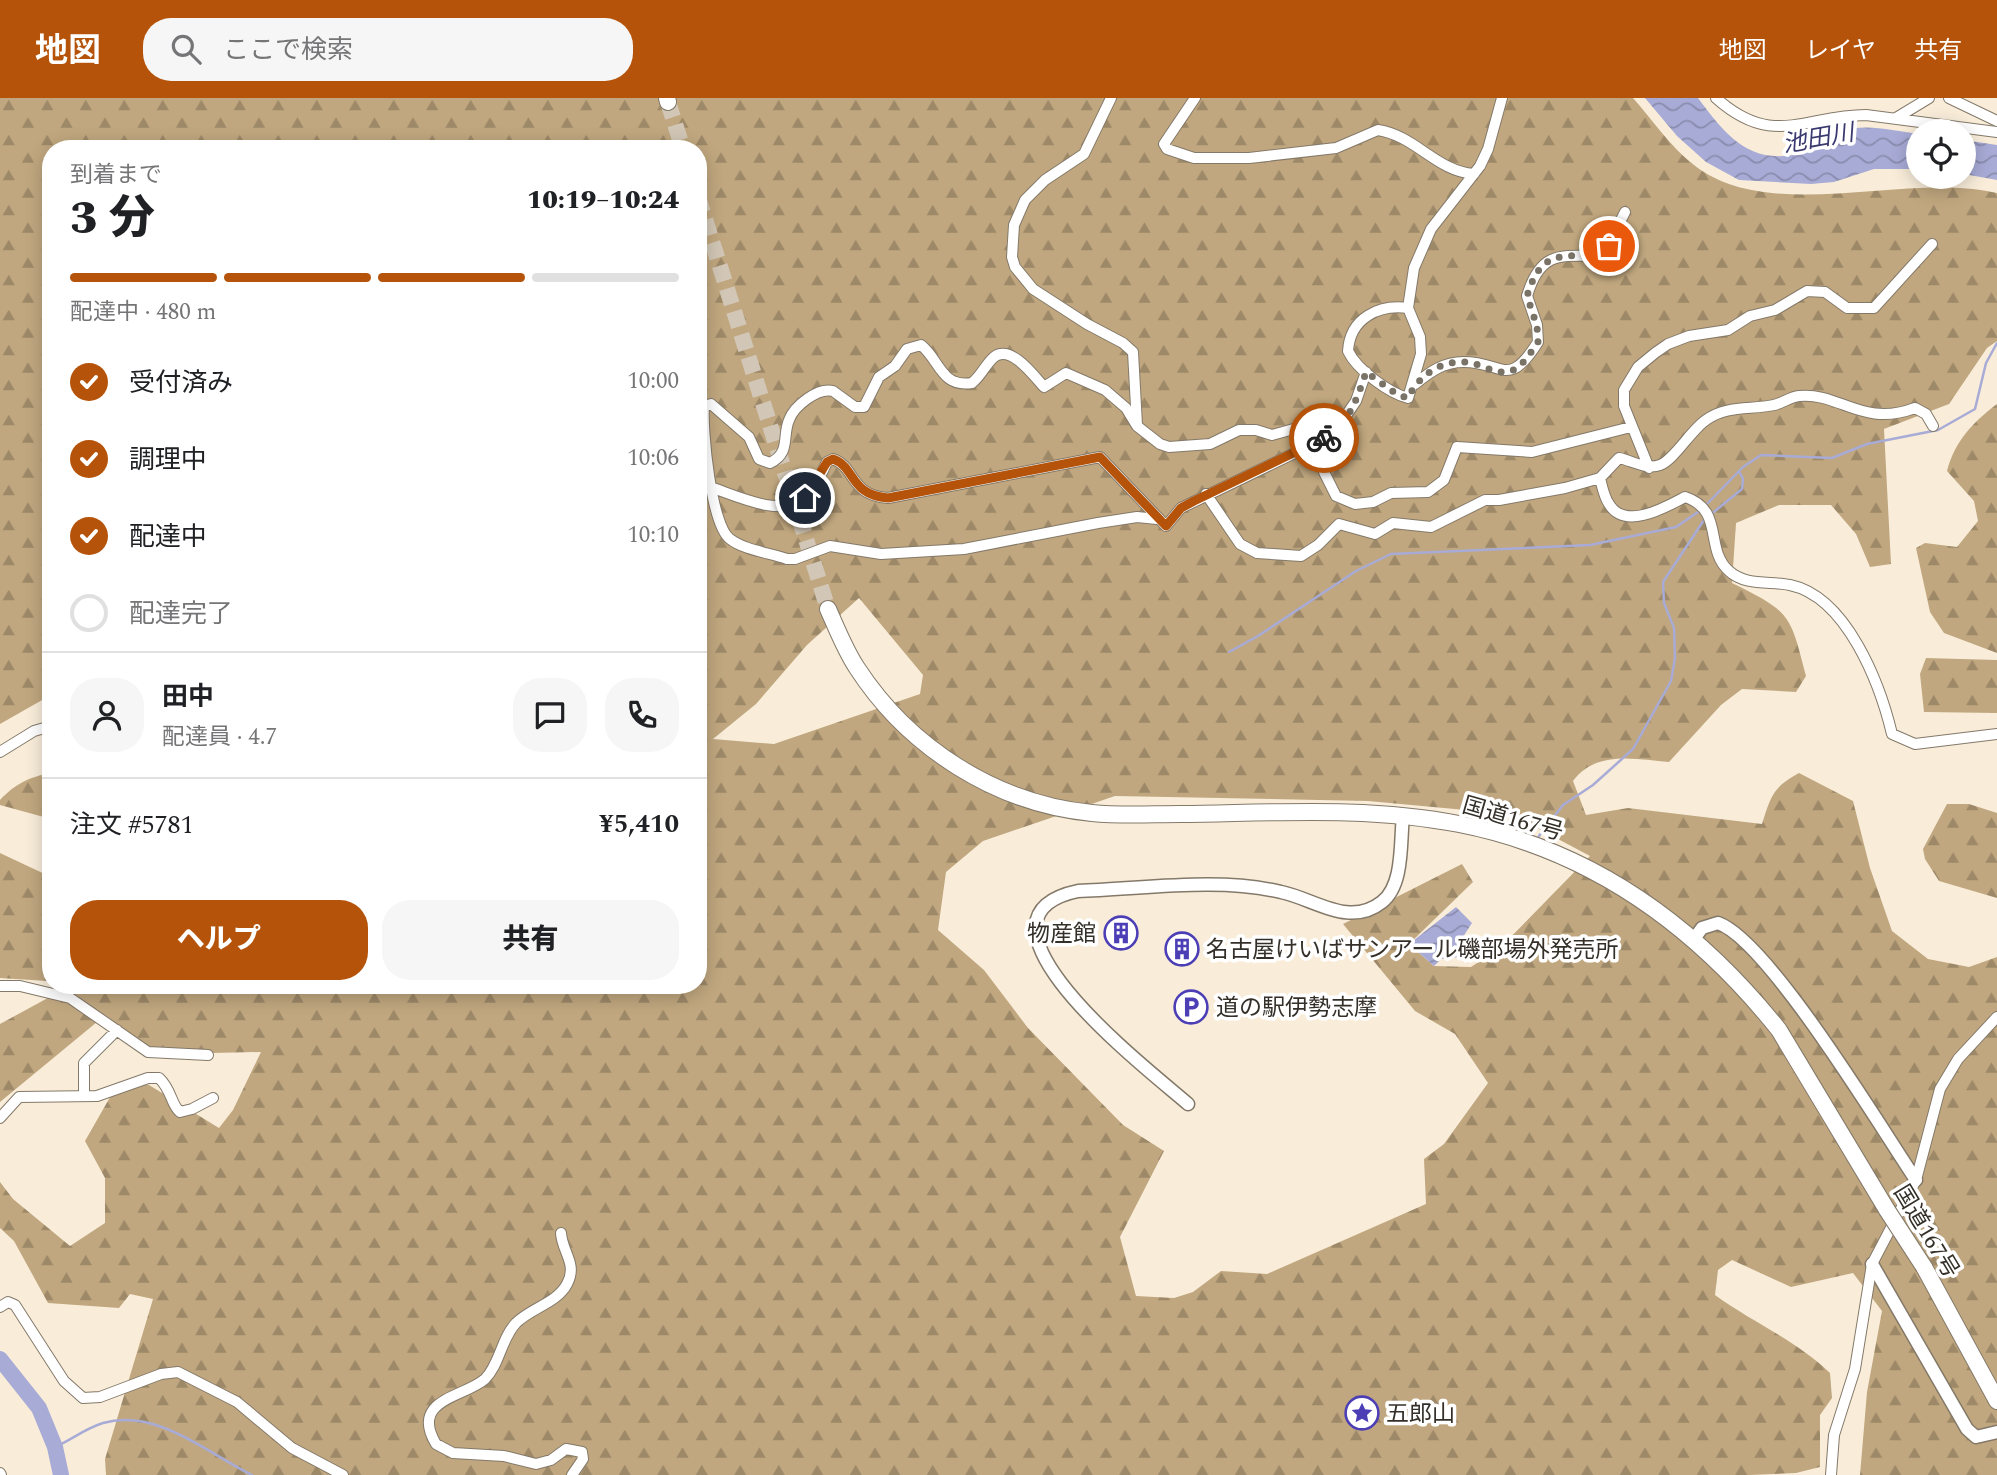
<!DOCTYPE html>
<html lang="ja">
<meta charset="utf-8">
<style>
body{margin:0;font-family:Spectral,"Noto Sans JP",serif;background:#f6f6f6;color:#202124;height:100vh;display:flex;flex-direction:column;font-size:26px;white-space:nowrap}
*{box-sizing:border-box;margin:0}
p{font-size:23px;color:#757577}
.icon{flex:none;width:38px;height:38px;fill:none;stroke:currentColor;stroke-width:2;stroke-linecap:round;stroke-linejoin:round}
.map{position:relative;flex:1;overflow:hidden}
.side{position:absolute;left:42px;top:42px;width:665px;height:854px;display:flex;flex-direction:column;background:#fff;border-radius:28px;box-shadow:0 4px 18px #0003}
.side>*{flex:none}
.controls{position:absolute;left:1906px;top:21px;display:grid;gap:14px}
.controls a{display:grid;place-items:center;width:70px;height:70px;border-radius:50%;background:#fff;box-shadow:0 4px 18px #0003;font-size:35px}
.pin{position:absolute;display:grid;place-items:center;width:60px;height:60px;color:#fff;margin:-30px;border:4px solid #fff;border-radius:50%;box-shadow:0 2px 7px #0007}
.courier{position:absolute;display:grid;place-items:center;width:70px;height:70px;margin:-35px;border:5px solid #b45309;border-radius:50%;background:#fff;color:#222;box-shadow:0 2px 9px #0007}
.summary em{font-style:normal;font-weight:800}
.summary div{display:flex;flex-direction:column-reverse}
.summary{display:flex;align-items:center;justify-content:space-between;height:119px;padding:0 28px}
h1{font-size:46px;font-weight:800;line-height:52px}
.bar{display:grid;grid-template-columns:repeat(4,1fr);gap:10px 7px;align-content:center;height:84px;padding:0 28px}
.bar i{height:9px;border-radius:5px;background:#e0e0e0}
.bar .active{background:#b45309}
.bar p{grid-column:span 4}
.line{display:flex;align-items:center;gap:18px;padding:0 28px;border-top:2px solid #e0e0e0}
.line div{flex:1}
.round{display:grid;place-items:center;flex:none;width:74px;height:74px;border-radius:28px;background:#f6f6f6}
ol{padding:0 28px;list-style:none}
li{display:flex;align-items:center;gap:21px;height:77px}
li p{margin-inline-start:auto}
li .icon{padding:7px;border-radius:50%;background:#b45309;color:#fff;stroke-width:4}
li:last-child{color:#757577}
li i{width:38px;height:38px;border:4px solid #e0e0e0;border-radius:50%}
.button{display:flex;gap:14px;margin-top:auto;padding:14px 28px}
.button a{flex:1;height:80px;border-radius:28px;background:#b45309;color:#fff;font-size:28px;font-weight:800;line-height:80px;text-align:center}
.button a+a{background:#f6f6f6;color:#202124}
header{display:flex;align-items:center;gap:42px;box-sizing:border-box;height:98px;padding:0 35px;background:#b45309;color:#fff}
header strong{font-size:33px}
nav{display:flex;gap:38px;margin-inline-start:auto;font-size:24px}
.search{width:490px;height:63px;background:#f6f6f6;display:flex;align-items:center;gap:18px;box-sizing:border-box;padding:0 24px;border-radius:28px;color:#757577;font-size:26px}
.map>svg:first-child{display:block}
</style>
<header>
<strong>地図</strong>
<div class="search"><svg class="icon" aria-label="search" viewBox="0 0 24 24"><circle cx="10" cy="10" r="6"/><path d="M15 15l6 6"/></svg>ここで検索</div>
<nav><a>地図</a><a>レイヤ</a><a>共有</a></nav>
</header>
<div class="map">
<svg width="1997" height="1377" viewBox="0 0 1997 1377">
<defs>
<pattern id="forest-firs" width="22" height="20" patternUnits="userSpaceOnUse" patternTransform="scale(1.75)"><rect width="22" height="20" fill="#c0a77f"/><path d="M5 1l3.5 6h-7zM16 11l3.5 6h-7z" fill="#9d8868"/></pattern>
<pattern id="water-waves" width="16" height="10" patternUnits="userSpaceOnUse" patternTransform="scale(1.75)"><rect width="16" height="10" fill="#a8abd6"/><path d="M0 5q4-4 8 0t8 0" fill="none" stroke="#8a8cae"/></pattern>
</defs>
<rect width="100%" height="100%" fill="#f9edda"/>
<path fill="url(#forest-firs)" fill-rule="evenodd" d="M0,0H1633C1652,21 1671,50 1694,67C1770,127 1907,73 1997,95V243L1987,250L1949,306L1884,331L1891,466L1870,469L1856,436L1831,407H1779L1736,425L1732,485C1791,514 1790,516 1806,578L1796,594L1742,591L1721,607L1669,664C1635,661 1596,652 1573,683L1586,717L1628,710L1762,726C1771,698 1773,689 1799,675L1853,703L1870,770L1892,833L1928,861L1969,869L1997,859V1377H1860L1867,1294L1882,1213L1853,1175L1791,1189L1732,1162L1718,1172L1715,1197C1752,1224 1797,1243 1830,1275L1832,1300L1820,1317V1369L1796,1375L1750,1377H106L105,1361L153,1201L130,1196L119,1210L48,1205L14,1143L0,1130V1084L13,1101L70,1148L105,1125V1080L85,1043L117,987H149L219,1030L233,1012L261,954L167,956L97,924L0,1004V926L57,895L51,887H698V51H51V597L0,626ZM859,500L923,577L920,596L774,646L713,641L756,606L807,547ZM1115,698L1368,703L1498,715L1524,723L1590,758L1500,850L1471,869L1434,868L1409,846L1473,784L1462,766L1343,826L1415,913L1455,936L1488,985L1444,1046L1424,1061L1426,1106L1267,1176L1221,1173L1193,1194L1174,1200L1136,1198L1120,1139L1164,1053L1123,1027L1028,930L984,872L938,832L946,774L983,743Z
M1997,306V555L1944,535L1930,514L1916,450L1925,445L1957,449L1978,423L1974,403L1947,373C1955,343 1972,325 1997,306Z
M1926,560L1997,562V615L1924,614L1920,576Z
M51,675V721L0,707V702C15,686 29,679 51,675Z
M1947,706H1969L1997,715V800L1939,783L1925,761L1923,751Z
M0,755L51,779V887L47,883L0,880Z"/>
<path fill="url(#water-waves)" d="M1645,0H1698C1726,37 1750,70 1805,54C1819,50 1828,37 1842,33C1865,25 1895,33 1918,36V71H1874L1834,84L1811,86L1739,82L1706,64L1677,38Z
M1964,42L1997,47V82L1964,76Z
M1456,809L1472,825L1459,845L1462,853L1459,859L1441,861L1434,868L1409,846Z"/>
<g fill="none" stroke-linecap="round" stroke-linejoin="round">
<path stroke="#a8abd6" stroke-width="2.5" d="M1706,407L1743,369L1761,357L1832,360L1867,346L1938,332L1975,311L1986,265L1997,245
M1229,554L1258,538L1356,473L1391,456L1590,447L1676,429L1701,412
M1539,738L1563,707L1593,687L1633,651L1671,583L1675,560L1674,530L1664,505L1663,484L1704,422L1742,391L1743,381L1740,375
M55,1349C71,1342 86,1330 103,1325C157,1310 207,1355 252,1377"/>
<path stroke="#a8abd6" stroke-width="16" d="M0,1261L39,1310L55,1349L61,1377"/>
<path stroke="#d2c7b6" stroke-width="16" stroke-dasharray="16 8" stroke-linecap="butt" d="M668,4L683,51
M698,99L828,511"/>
<defs>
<path id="minor" d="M1111,0L1084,56L1045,82L1025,102L1014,127L1012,159L1015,169L1033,191L1087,226L1123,245L1133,254L1137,327
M1195,0L1164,46L1167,51L1194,60H1249L1336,50L1378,32C1416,38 1436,73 1474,76
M1716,0C1773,51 1805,17 1866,17L1997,34
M1949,0L1997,23
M1896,20L1929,0
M1408,210C1379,206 1350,220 1348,253C1357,272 1389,295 1408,300L1421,256L1420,239L1408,210L1414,170L1431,131L1480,68L1488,51L1502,0
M1366,274L1356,303L1334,335L1324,374L1336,398L1355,406L1373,404L1391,395L1428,394L1444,382L1457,349L1532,354L1631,329
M1415,286C1430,274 1443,264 1464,264C1503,264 1508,292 1538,244L1537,227L1527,198C1541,151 1562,158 1603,158L1625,114
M1649,370L1624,308V292L1638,269L1655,255L1668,246L1689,238L1728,232L1750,218L1775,212L1807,193L1825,194L1847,210H1874L1932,146
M1600,380C1602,388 1604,399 1609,406C1625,433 1666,409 1685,399C1725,412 1704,451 1729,473C1745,488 1770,483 1790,487C1847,499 1880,586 1892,636L1915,646L1997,636
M710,389C735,397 781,420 804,401C815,392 821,376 827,364L833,361C856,369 849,397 888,400L1100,359L1166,428L1181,410L1334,336
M1206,396L1240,446L1257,455L1301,458L1318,447L1339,426L1375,436L1393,425L1431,429L1485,402H1499L1565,390L1600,380L1619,360C1633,363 1646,372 1660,367C1674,362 1691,332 1706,322C1726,307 1751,312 1774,307C1783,305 1790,299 1799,298C1840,294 1862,330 1915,310L1926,316L1933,328
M1157,421L1137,419L1098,425L964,451L881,456L830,448L795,461H787C770,455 744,452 730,441C711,427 702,332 704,308L711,306L749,339L759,361L770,365C791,355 782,338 789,322C794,308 818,289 833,293L855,309H864L879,279L895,268L907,251L921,247C940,262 941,290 972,285C981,278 985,267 994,259C1011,246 1034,278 1044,289L1066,275L1105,292L1126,310L1137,328L1160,346L1169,349L1210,346L1239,332H1256L1272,337L1308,327L1334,335
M0,654L34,633L51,628
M0,888H20L70,900L148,954L208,957
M84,998V965L117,932
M0,1020L19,999L97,998L148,980H159C172,992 171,1007 180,1014L192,1011L213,1000
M561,1135C562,1154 578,1166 567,1186C557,1205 531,1210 516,1225C501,1241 500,1266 485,1281C465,1299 409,1301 436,1346L453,1355L504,1358L536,1366L551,1362L566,1351L582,1354L583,1361L572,1377
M0,1209L8,1204L15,1207L64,1283L83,1300L100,1299L161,1276L178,1274L237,1304L292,1350L343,1377
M0,1375L1,1377
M1831,1377L1834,1337L1855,1271L1872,1166L1916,1082L1940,991L1958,961L1997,919"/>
<path id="tertiary" d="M1694,841L1702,830L1718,825C1768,842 1881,1030 1916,1082
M1188,1006C1154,976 949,820 1078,793C1142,791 1219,779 1281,794C1315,801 1349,830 1382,804C1404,787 1400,744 1403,718
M1872,1166L1967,1331L1976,1339L1997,1334"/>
<path id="trunk" d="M667,0L668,4
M828,511C837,531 845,552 857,570C909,650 997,706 1092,715C1121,718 1151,716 1181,716C1273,715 1368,708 1459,726C1592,752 1696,828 1779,932L1887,1112
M1924,1169L1997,1303"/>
</defs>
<use href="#minor" stroke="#847969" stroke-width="12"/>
<use href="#tertiary" stroke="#847969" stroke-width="15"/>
<use href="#trunk" stroke="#847969" stroke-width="18"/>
<use href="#minor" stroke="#fff" stroke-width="10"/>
<use href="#tertiary" stroke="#fff" stroke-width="12"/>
<use href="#trunk" stroke="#fff" stroke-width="16"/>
<defs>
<path id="trunk-bridge" d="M1887,1112L1924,1169"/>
</defs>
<use href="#trunk-bridge" stroke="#847969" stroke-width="18" stroke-linecap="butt"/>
<use href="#trunk-bridge" stroke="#fff" stroke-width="16"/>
</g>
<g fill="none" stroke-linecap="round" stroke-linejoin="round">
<path stroke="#797266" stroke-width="7" stroke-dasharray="0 12.6" d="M1324,340C1348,329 1358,298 1366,274L1398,297L1408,300C1418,278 1440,263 1464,264C1478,264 1494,276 1507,274C1520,273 1531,254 1538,244L1537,228L1527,198C1541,151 1562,158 1603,158L1609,148"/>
<path stroke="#b45309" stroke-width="9" d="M805,400L827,364L833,361C856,369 849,397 888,400L1100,359L1166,428L1181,410L1194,403L1324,340"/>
</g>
<defs>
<symbol id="building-ring" viewBox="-11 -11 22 22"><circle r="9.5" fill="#fff" stroke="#4c3fb6" stroke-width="1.5"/><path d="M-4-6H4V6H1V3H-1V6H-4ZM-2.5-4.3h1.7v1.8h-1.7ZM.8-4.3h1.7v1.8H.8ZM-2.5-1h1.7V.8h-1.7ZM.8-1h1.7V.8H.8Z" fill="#4c3fb6"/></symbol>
<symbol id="parking-ring" viewBox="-11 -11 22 22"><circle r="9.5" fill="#fff" stroke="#4c3fb6" stroke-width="1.5"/><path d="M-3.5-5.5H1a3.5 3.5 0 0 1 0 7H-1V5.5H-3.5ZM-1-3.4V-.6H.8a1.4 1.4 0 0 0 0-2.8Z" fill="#4c3fb6"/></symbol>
<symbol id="sight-ring" viewBox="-11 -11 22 22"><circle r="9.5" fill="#fff" stroke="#4c3fb6" stroke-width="1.5"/><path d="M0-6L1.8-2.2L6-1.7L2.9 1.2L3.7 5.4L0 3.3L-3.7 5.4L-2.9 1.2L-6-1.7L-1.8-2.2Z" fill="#4c3fb6"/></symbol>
</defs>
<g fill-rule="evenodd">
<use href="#building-ring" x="1102" y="816" width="38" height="38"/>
<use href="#building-ring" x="1163" y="832" width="38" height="38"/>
<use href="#parking-ring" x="1172" y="890" width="38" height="38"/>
<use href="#sight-ring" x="1343" y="1296" width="38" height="38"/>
</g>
<g text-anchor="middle" stroke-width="7" stroke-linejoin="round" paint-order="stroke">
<g font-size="23" fill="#342f28" stroke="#fff">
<text transform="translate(1513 720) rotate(16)" y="8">国道167号</text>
<text transform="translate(1927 1133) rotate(59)" y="8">国道167号</text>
</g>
<g font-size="23" fill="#342f28" stroke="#fff" text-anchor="start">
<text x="1096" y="843" text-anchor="end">物産館</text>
<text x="1206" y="859">名古屋けいばサンアール磯部場外発売所</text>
<text x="1216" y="917">道の駅伊勢志摩</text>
<text x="1386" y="1323">五郎山</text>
</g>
<g font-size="24" font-style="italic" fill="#3a3970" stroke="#fff">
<text transform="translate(1818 40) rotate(-10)" y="8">池田川</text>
</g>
</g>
</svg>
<div class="controls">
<a><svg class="icon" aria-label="locate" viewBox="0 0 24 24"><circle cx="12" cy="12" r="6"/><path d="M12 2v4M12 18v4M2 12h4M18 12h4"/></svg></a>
</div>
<div class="pin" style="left:1609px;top:148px;background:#ea580c"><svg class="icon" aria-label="bag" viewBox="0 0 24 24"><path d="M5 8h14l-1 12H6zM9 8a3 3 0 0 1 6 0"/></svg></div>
<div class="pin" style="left:805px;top:400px;background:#1f2937"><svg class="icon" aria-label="home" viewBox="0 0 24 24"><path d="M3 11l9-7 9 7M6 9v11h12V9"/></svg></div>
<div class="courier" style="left:1324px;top:340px"><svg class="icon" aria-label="bike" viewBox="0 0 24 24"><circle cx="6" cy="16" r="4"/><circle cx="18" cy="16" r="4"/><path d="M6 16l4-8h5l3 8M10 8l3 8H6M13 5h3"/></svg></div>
<section class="side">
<div class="summary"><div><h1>3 分</h1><p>到着まで</p></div><em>10:19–10:24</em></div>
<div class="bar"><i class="active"></i><i class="active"></i><i class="active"></i><i></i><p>配達中 · 480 m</p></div>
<ol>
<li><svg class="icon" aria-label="check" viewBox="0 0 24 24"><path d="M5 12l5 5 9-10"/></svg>受付済み<p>10:00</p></li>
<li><svg class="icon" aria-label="check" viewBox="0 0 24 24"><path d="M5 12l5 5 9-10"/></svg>調理中<p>10:06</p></li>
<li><svg class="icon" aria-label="check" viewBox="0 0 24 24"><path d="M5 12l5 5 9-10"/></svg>配達中<p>10:10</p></li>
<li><i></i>配達完了</li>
</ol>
<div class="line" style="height:126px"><a class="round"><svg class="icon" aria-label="person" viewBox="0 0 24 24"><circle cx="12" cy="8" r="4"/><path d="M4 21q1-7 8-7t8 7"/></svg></a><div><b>田中</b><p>配達員 · 4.7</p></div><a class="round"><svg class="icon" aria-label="chat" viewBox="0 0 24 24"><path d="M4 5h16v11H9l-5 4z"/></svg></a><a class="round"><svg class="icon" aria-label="phone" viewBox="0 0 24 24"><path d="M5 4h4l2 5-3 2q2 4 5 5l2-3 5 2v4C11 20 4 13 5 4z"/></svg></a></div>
<div class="line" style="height:91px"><div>注文 #5781</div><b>¥5,410</b></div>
<div class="button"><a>ヘルプ</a><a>共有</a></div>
</section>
</div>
